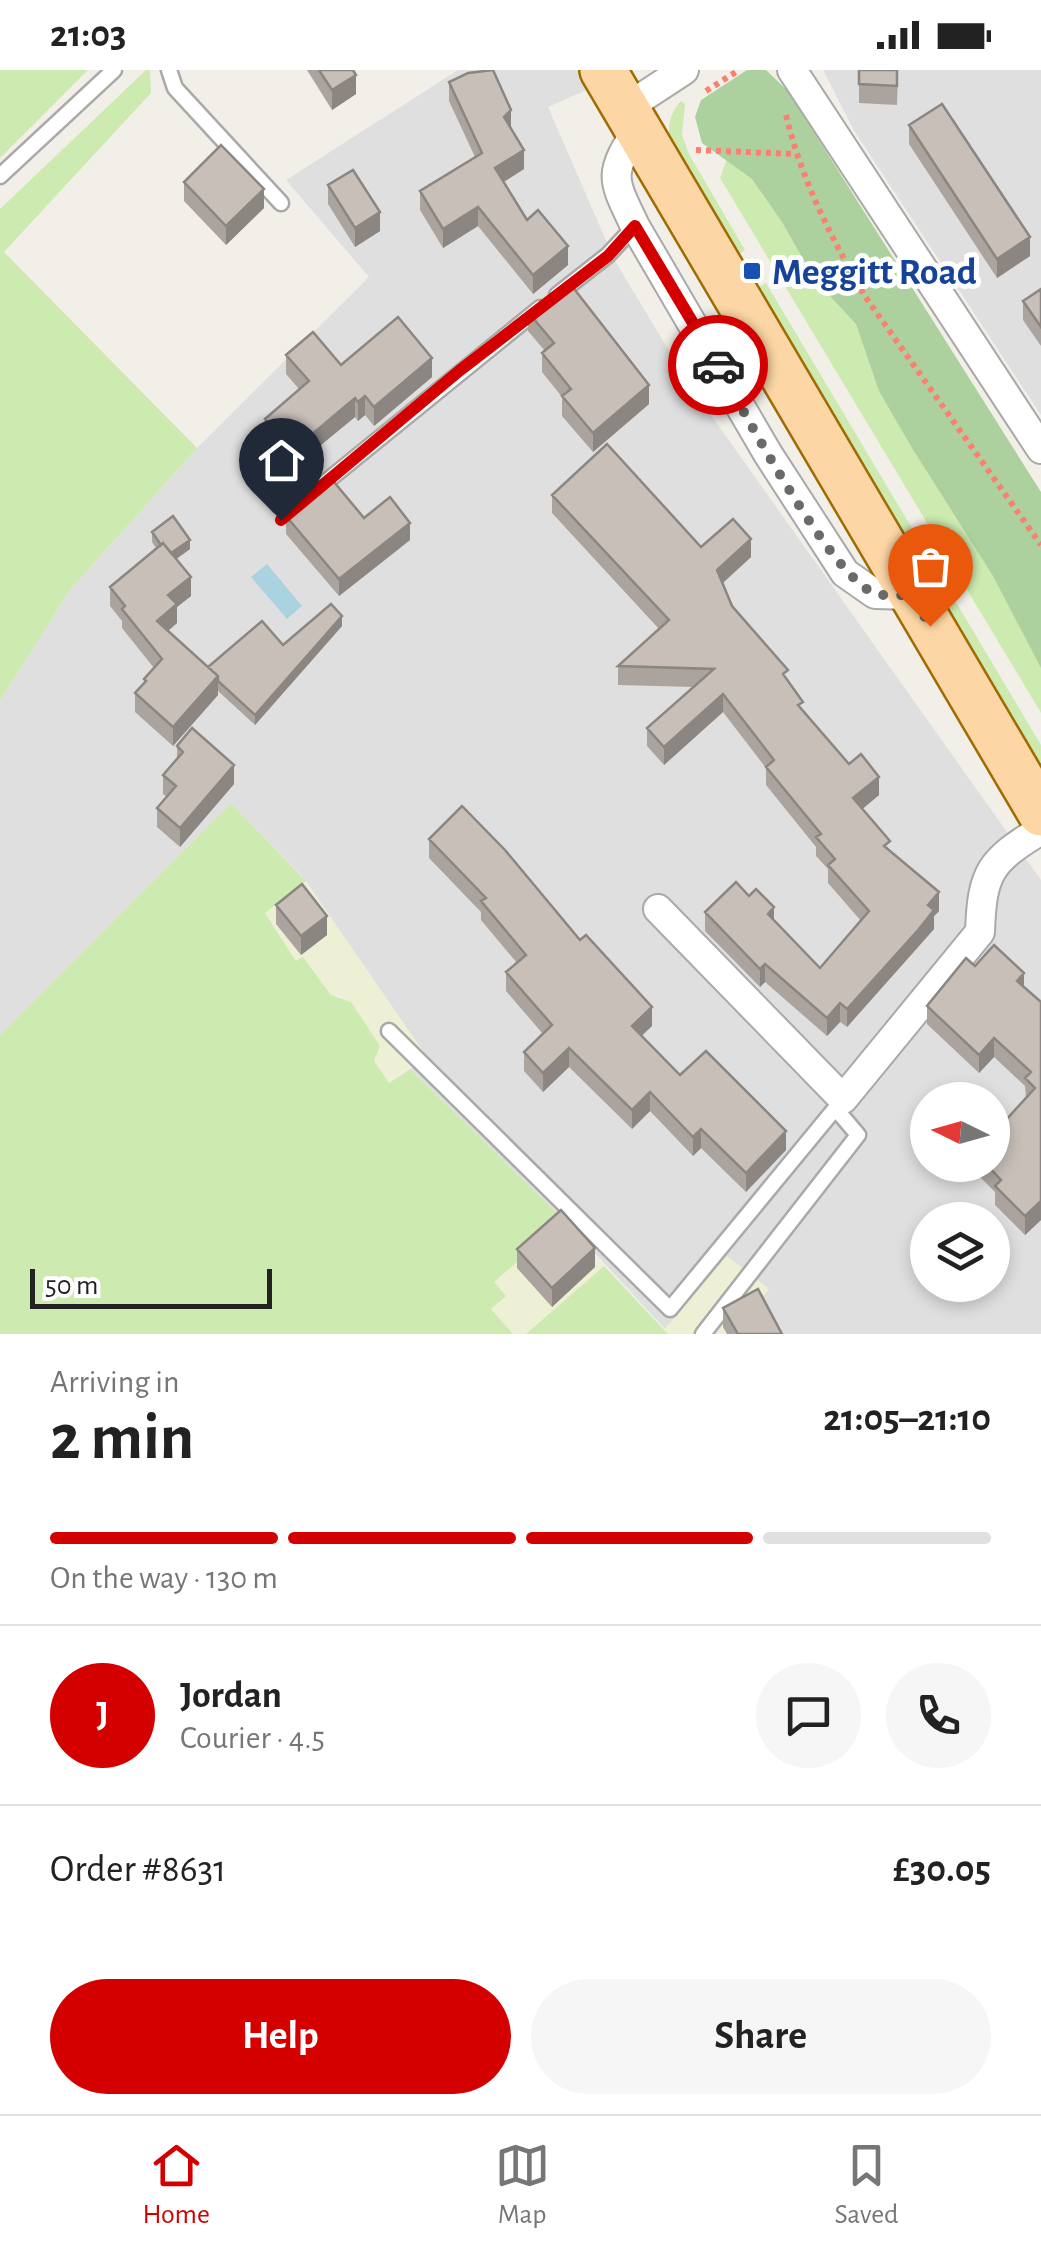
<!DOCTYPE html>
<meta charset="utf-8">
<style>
body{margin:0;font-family:"Alegreya Sans",sans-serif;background:#f6f6f6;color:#222;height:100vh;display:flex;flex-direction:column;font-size:38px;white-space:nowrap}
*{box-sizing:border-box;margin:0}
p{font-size:32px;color:#767676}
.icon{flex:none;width:55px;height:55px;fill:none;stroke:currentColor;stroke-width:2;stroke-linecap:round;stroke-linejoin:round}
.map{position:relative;height:1264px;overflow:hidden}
.side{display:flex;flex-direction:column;background:#fff;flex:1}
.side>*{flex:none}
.needle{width:65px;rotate:275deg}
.buttons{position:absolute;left:910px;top:1012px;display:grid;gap:20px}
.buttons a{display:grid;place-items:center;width:100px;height:100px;border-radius:50%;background:#fff;box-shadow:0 5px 15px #0003;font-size:50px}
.scale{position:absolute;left:30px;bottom:25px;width:242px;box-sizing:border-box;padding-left:10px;border:5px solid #222;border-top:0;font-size:28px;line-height:35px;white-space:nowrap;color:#222;-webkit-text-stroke:8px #fff;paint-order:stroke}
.pin{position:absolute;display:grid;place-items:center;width:85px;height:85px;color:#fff;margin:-102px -42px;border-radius:50% 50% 50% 0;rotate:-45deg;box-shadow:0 0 10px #0007}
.pin .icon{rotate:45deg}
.courier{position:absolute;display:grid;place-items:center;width:100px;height:100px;margin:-50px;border:8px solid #d40000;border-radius:50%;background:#fff;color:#222;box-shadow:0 2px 12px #0007}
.summary em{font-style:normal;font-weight:700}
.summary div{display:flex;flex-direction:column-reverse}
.summary{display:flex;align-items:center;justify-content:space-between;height:170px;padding:0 50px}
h1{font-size:65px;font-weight:700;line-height:75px}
.bar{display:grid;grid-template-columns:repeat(4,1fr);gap:15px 10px;align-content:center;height:120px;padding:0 50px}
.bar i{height:12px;border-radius:8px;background:#e0e0e0}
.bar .current{background:#d40000}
.bar p{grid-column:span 4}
.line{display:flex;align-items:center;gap:25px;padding:0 50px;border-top:2px solid #e0e0e0}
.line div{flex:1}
.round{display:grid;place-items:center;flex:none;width:105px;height:105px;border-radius:52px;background:#f6f6f6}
.cta{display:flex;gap:20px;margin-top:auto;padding:20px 50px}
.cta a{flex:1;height:115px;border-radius:60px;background:#d40000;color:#fff;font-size:40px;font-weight:700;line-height:115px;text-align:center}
.cta a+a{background:#f6f6f6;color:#222}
.status{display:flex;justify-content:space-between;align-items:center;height:70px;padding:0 50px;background:#fff;direction:ltr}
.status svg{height:28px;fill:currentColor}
.tabs{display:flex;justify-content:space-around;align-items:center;height:140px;border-top:2px solid #e0e0e0;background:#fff;font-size:28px;color:#767676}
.tabs a{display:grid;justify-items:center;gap:5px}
.tabs .current{color:#d40000}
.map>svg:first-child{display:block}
</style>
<div class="status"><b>21:03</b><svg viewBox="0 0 49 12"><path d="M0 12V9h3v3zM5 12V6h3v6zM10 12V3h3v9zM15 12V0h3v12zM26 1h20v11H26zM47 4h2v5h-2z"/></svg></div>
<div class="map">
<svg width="1041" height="1264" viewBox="0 0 1041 1264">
<rect width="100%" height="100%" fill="#f2efe9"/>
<path fill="#e0dfdf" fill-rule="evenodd" d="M458,0H632L548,37L615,191L691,317L1041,810V1264H777L727,1186L665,1259L565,1151L410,999L425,984L301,805L231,733L0,965V631L70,520L197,378L369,207L286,110ZM928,1030H992V1095H928ZM928,1150H992V1215H928Z
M823,0H1041V345L855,62Z"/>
<path fill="#eef0d5" d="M306,811L425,985L389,1013L374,991L342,926L331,925L304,888L297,892L265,842Z
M565,1151L604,1196L526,1264H513L491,1239L505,1226L494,1212Z
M727,1186L769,1219L760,1230L777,1264H668L665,1259Z"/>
<path fill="#cdebb0" d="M0,0H88L0,88Z
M146,0H150L151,23L4,182L197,378L70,520L0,631V139Z
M681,31L685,34L682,65L689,84L745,180L736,186L670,77C668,58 668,45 681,31Z
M728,86L755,87L1041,491V643L720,108Z
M766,213L1041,675V706L755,219Z
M231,733L306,811L265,843L296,891L303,887L331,925L351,932L380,976L374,991L389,1013L410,999L565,1151L494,1212L506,1226L491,1239L513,1264H0V965Z
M604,1196L668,1264H526Z"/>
<path fill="#add19e" d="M747,0H766L788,21L1041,422V598L993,506L912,378L879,321L856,254L815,210L782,152L752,109L702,73L695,47L701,30Z"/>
<path fill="#aad3df" d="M267,494L302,536L287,549L251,507Z"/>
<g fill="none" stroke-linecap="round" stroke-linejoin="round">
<defs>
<path id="lane" d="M169,0L175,18L281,133
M0,106L114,0
M557,225L608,185L635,156
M316,420L540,238
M389,961L670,1239L843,1029
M703,1264L858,1065L836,1039"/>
<path id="street" d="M792,0L1041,379
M626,38L684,0
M638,59C608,105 612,108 635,156L768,384L845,503L875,524L912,525
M658,839L843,1029L980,862C982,802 990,791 1041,760"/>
<path id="primary" d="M603,0L1041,743"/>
</defs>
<use href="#lane" stroke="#a9a9a9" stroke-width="19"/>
<use href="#street" stroke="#a9a9a9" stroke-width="32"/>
<use href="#primary" stroke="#a06b00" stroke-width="50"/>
<path stroke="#fa8072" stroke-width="6" stroke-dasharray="5 5" stroke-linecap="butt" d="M706,21L739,0
M786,45C801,109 831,167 864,225L1041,475
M696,80L795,84"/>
<use href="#lane" stroke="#fff" stroke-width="14"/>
<use href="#street" stroke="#fff" stroke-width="28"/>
<use href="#primary" stroke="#fcd6a4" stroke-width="45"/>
</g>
<path fill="#aba49e" d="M307,0H353L356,24L332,40Z
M859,0L898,2L897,35L859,33Z
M449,12L511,59L524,99L504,112L527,150L568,195L533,224L478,156L443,178L420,140V121L475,87L449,31Z
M909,55L1030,186L997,208L909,74Z
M184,112L264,138L226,175L184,131Z
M328,115L380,161L355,177L328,134Z
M1041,219V276L1023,250V231Z
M528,242L649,334L593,382L562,346V327L542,302V283L545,281L528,261Z
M286,285L341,295L432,307L374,356L365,345L358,351L355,347L316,379L315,407L273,443L244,406V387L266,368L265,349L299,319L286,304Z
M552,425L701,477L751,487L723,513L732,536L788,612L803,641L849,694L879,725L862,739L890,781L939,841L934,846V859L847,957L840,952L827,966L765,912L760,917L705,861V842L774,851L820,898L861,851L828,813V799L816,786V777L766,715V698L723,642L664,695L647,676V658L694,617L618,615V596L659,559L552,443Z
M286,446L364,448L410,470L339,526L286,464Z
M152,462L190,479L176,489L191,526L177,537V553L168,561L208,597L342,556L255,655L218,621V625L173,676L135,642V623L144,613V609L154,598L122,558V551L110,536V517L156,478L152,472Z
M177,676L234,714L180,777L157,757V738L167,727L163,724V705L177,690Z
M429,769L652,956L641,966L680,1005L786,1080L746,1122L701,1078L693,1086L650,1041L632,1059L569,997L543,1022L524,1001V982L543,964L506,921V902L517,893L481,850V842L429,788Z
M276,835L327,865L301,885L276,854Z
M1024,917L1041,932V1150L1025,1165L995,1135V1122L968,1095H992L995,1062L1026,1028L1025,1016L994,987L979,1003L927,954V936Z
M517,1179L595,1197L552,1237L517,1198Z
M723,1238L782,1264H727L723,1257Z"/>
<path fill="#8b8681" d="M356,5V24L332,40V20Z
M511,40V59L504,47Z
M524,80V99L495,117V98Z
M264,119V138L226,175V156Z
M478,137V156L443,178V159Z
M380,142V161L355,177V158Z
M1030,167V186L997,208V189Z
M568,176V195L533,224V205Z
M432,288V307L374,356V337Z
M649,315V334L593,382V363Z
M365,326V345L358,351V332Z
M355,328V347L316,379L315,407L273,443V424L308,380L310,366Z
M410,453V470L339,526V509Z
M751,469V487L717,518V500Z
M190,470V479L168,495V485Z
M191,507V526L177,537V553L157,570V551L168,525Z
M342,546V556L255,655V645Z
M218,606V625L173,676V657Z
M723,624V642L664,695V677Z
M234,695V714L180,777V758Z
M879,707V725L853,747V728Z
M939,822V841L934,846V859L847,957V939Z
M774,837V856L768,844Z
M327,846V865L301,885V866Z
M765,894V912L760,917V899Z
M1024,903V922L1017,911Z
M840,933V952L827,966V948Z
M652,937V956L632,975V956Z
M994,968V987L979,1003V985Z
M569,978V997L543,1022V1003Z
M650,1022V1041L632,1059V1040Z
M701,1059V1078L693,1086V1067Z
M786,1061V1080L746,1122V1103Z
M1041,1131V1150L1025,1165V1146Z
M595,1178V1197L552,1237V1218Z"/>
<path fill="#c7bfb8" stroke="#8b8681" stroke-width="2.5" d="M319,0H353L356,5L332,20Z
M493,0L511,40L504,47L524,80L495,98L527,150L538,140L568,176L533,205L478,137L443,159L420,121L482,83L449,12L468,3Z
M859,0H897V16L859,14Z
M942,34L1030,167L997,189L909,55Z
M221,75L264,119L226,156L184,112Z
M353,100L380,142L355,158L328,115Z
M568,211L649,315L593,363L562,326L571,319L542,283L554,273L528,242Z
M1041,219V257L1023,231Z
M398,247L432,288L374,337L365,326L358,332L355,328L310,366L316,373L308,380L315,388L273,424L244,387L275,361L265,349L309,311L286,285L313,262L341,295Z
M607,374L701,477L733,449L751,469L717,500L732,536L788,600L783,604L803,632L798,635L849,694L861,684L879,707L853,728L890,771L884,776L939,822L928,835L934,840L919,859L847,939L840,933L827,948L765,894L760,899L705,842L736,812L749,826L756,819L774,837L768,844L820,898L869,841L828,795L835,789L816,767L821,764L766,697L774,690L723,624L664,677L647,658L714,599L618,596L669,550L552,425Z
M329,406L364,448L390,427L410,453L339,509L286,446L287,441Z
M173,446L190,470L171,483L163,473L161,475L152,462Z
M163,473L191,507L168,525L177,534L157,551L218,606L173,657L135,623L146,611L144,609L162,589L122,539L125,536L110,517Z
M331,534L342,546L255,645L218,611V606L208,597L262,551L283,575Z
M192,658L234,695L180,758L157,738L176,716L163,705L183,682L177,676Z
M462,736L505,780L580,870L586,865L652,937L632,956L680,1005L706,981L786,1061L746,1103L701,1059L693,1067L650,1022L632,1040L569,978L543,1003L524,982L552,955L506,902L526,885L481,831L486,828L429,769Z
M302,814L327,846L301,866L276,835Z
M994,875L1024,903L1017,911L1041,932V1131L1025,1146L995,1116L1001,1110L987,1095H992V1059L995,1062L1035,1018L1025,1008L1031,1002L994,968L979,985L927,936L966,888L975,896Z
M561,1140L595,1178L552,1218L517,1179Z
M758,1219L782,1264H738L723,1238Z"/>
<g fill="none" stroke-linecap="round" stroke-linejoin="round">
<path stroke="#6b6a68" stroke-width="10" stroke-dasharray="0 18" d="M718,295C744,342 830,505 874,523C884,527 901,525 912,525L930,556"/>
<path stroke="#d40000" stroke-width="12" d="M281,450L459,301L608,186L635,156L718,295"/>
</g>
<rect fill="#1a4fb4" stroke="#fff" stroke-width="4" x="742" y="191" width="20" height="20" rx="5"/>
<g text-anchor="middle" stroke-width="10" stroke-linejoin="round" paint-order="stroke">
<g font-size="38" font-weight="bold" fill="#164399" stroke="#fff" text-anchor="start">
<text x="772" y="214">Meggitt Road</text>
</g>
</g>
</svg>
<div class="buttons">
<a><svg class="needle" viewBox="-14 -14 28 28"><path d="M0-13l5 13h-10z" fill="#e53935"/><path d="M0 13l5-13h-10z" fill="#767676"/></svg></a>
<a><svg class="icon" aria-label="layers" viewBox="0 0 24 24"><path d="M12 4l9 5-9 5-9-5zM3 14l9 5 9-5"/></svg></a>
</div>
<div class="scale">50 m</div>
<div class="pin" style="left:930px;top:556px;background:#ea580c"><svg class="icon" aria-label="bag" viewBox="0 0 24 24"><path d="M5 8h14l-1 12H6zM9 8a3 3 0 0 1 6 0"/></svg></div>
<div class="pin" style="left:281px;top:450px;background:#1f2937"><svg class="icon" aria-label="home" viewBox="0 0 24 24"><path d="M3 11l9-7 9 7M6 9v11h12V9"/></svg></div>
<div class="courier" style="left:718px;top:295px"><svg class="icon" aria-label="car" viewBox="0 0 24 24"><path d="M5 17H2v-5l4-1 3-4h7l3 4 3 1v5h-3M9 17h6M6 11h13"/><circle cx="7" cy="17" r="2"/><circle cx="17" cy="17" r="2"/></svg></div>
</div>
<section class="side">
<div class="summary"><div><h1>2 min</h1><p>Arriving in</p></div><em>21:05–21:10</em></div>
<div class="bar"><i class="current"></i><i class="current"></i><i class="current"></i><i></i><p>On the way · 130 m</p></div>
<div class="line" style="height:180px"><b class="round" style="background:#d40000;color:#fff">J</b><div><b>Jordan</b><p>Courier · 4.5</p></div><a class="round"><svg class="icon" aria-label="chat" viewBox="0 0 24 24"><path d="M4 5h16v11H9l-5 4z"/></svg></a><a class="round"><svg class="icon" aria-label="phone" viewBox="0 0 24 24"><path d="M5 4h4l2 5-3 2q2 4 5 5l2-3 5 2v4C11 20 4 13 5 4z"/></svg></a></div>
<div class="line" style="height:130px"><div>Order #8631</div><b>£30.05</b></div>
<div class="cta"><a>Help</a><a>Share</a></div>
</section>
<nav class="tabs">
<a class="current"><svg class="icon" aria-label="home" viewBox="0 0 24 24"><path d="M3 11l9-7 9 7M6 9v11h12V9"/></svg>Home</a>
<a><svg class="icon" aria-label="map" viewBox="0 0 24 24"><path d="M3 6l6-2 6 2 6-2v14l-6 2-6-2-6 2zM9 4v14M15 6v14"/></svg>Map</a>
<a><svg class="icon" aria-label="saved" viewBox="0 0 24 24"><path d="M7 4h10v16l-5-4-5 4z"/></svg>Saved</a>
</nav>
